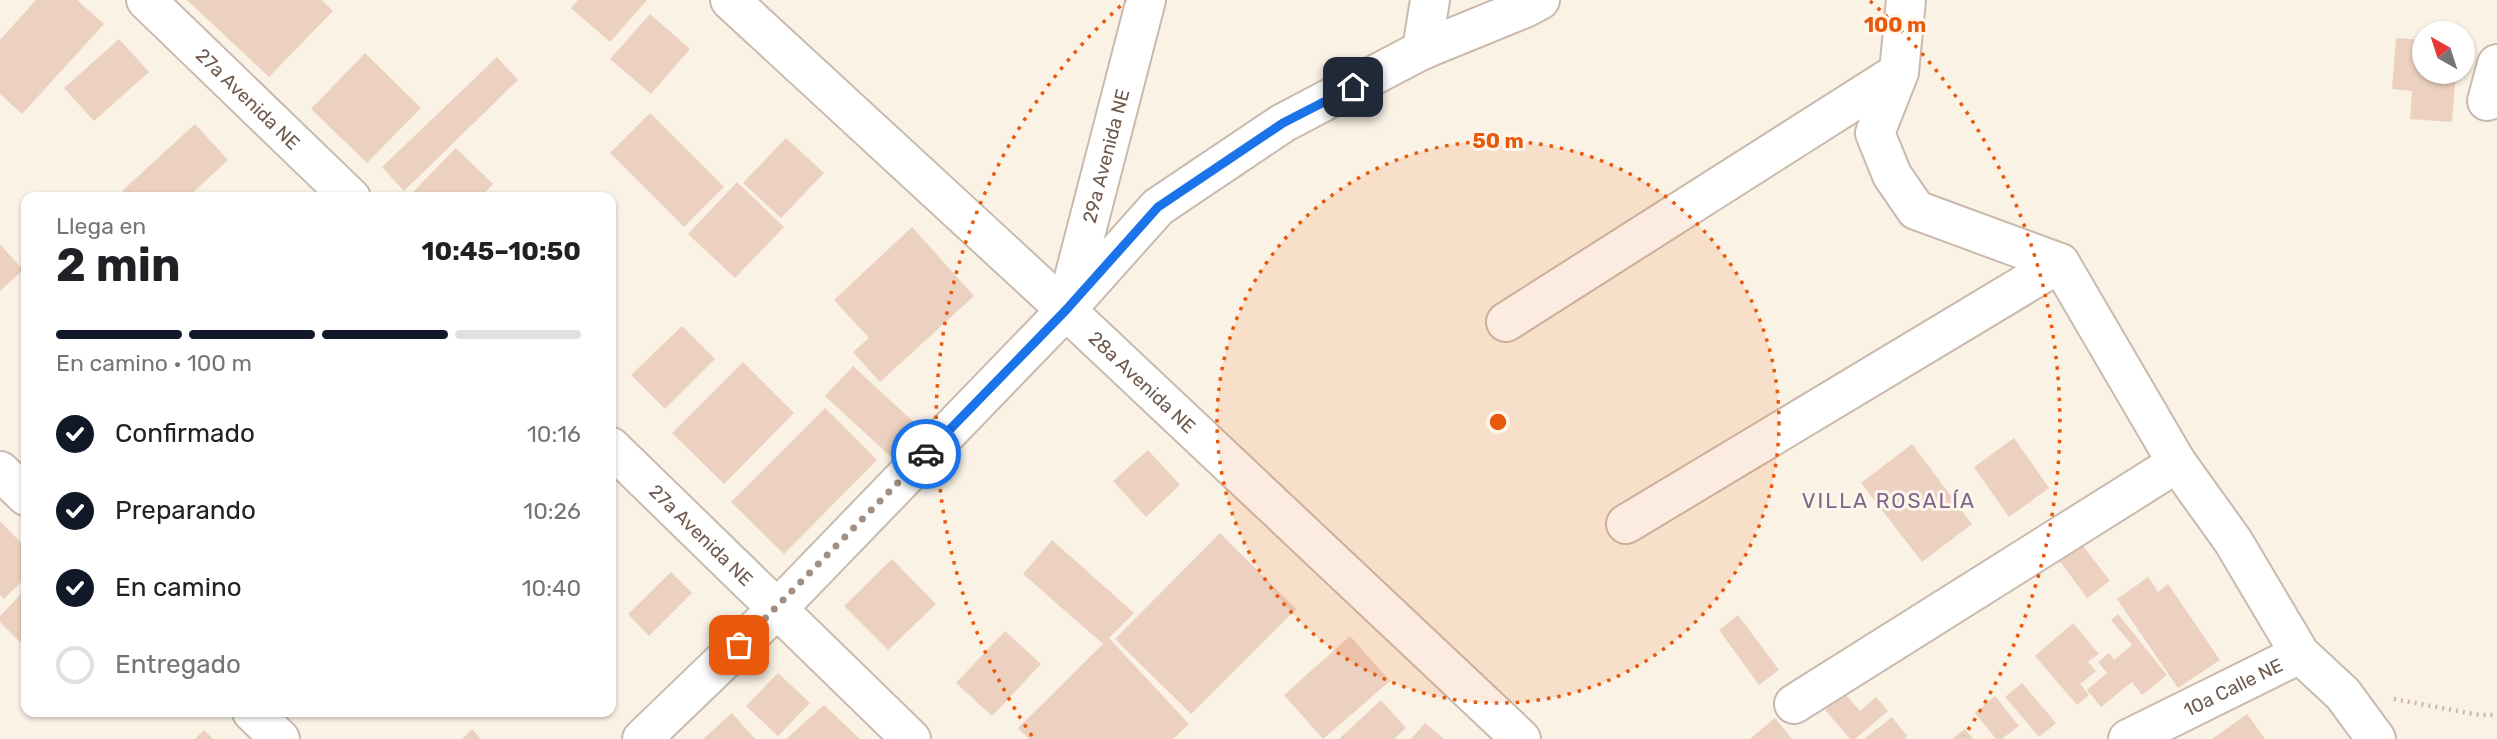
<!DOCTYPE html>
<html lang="es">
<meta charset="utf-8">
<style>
body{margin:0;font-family:Rubik,sans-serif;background:#f2f2f2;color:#202124;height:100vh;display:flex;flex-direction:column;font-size:26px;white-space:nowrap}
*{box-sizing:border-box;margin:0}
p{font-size:23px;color:#757577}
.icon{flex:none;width:38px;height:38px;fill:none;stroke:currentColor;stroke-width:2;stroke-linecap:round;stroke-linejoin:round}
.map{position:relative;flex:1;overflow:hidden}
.side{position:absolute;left:21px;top:192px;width:595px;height:525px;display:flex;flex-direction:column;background:#fff;border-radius:14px;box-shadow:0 2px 5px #0004}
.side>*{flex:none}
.needle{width:46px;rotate:321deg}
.buttons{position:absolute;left:2412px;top:21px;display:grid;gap:14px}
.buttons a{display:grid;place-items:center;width:63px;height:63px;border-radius:50%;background:#fff;box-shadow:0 2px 5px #0004;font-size:35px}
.pin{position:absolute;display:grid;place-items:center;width:60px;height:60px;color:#fff;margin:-30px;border-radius:14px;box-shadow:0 4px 10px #0006}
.courier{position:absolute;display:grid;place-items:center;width:70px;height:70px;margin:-35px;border:5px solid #1a73e8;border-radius:50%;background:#fff;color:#222;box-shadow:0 2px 9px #0007}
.summary em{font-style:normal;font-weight:700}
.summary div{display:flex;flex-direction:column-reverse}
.summary{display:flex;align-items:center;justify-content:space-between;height:119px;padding:0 35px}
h1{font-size:46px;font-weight:700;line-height:52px}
.bar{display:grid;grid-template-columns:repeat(4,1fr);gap:10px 7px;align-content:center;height:84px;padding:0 35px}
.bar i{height:9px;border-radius:5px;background:#e0e0e0}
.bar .selected{background:#111827}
.bar p{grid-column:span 4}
ol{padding:0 35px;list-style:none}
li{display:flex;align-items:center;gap:21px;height:77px}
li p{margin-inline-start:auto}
li .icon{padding:7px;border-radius:50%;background:#111827;color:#fff;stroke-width:4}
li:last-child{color:#757577}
li i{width:38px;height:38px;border:4px solid #e0e0e0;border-radius:50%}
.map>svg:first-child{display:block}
</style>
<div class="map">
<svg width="2497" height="739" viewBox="0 0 2497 739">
<rect width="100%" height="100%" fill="#faf2e5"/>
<path fill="#ecd1c0" d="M36,0H77L104,24L22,114L0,94V40Z
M187,0H322L333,11L269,77Z
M578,0H647L610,42L571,8Z
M650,14L690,49L651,94L610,59Z
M2396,38L2424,40V72H2456L2452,122L2410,119L2412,91L2392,89Z
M119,39L149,72L94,121L64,88Z
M365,53L421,108L367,163L311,109Z
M497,57L518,80L404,191L382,167Z
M650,113L724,187L684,227L610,153Z
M195,124L228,160L187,198H128L122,191Z
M786,138L824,173L781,218L743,183Z
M456,148L493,184L480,198H411L409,196Z
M737,182L784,227L735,278L688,234Z
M912,227L974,296L880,382L853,352L869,338L834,300Z
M0,244L23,270L0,291Z
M682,326L715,359L665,409L631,375Z
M743,362L794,413L724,484L672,433Z
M853,366L918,426L890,456L825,396Z
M825,408L877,460L784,554L731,502Z
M2014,438L2049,488L2009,517L1974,467Z
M1912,444L1972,524L1922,562L1861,483Z
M1148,450L1180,485L1146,517L1113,481Z
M0,521L26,548V577L4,599L0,595Z
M1220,533L1296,609L1191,714L1115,639Z
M2078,539L2110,581L2087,598L2056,556Z
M1052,540L1134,613L1109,638L1189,724L1173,739H1029L1018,728L1103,644L1023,574Z
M892,559L936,604L888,650L844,606Z
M671,572L692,593L649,636L628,614Z
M2148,577L2158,592L2168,584L2220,660L2178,688L2117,599Z
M26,589V648L0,622V616Z
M2118,614L2167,675L2142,695L2132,682L2101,707L2087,690L2107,673L2098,662L2109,653L2114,660L2132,645L2111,620Z
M1738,615L1779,670L1759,685L1719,630Z
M2073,623L2099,654L2088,662L2096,671L2080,684L2089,695L2077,705L2035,656Z
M1005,631L1041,664L992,716L956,683Z
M1350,636L1390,681L1323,739L1284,695Z
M778,673L810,703L778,736L746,706Z
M2022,683L2056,723L2039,737L2005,697Z
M1845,694L1860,711L1876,697L1888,711L1855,739H1850L1825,710Z
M1995,696L2019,726L2002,739H1996L1975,713Z
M1381,700L1406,728L1394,739H1339Z
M824,705L860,739H786Z
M732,713L755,739H703Z
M2247,714L2265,739H2212Z
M1892,717L1907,736L1904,739H1864Z
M1775,718L1792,739H1750Z
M1425,723L1444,739H1411Z
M472,729L481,739H462Z
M1965,729L1973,739H1952Z
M204,730L213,739H195Z"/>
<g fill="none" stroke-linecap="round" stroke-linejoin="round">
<defs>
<g id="minor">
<path id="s1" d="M146,0L351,198"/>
<path id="s2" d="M730,0L1066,310L1521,739"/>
<path d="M1906,0L1899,72L1875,133L1892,175L1916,210L2060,263L2177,463L2233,541L2300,654L2343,694L2376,739"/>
<path d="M1422,50L1430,0"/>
<path d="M2487,101L2497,64"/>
<path id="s3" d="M1067,305L1146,0"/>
<path d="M1506,322L1899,72"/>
<path id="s4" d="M611,447L911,739"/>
<path d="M0,471L26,496"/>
<path d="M1626,524L2060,263"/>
<path d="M1794,704L2177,463"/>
<path d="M252,712L280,739"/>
<path d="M642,739L778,608L1066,310L1158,207L1283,123L1422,50L1525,8L1540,0"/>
<path id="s5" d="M2128,739L2300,654"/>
</g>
</defs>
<use href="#minor" stroke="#cabaad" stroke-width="42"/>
<path stroke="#d1b5a3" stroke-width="4.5" stroke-dasharray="2 5" stroke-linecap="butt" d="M2394,699L2479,715H2497"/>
<use href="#minor" stroke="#fff" stroke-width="38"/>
</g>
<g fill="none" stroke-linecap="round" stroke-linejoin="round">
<path stroke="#a08f82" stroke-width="7" stroke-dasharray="0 12.6" d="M739,645L926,454"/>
<path stroke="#1a73e8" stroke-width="9" d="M926,454L1066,310L1158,207L1283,123L1353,87"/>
</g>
<circle cx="1498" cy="422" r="281" fill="#e8590c" fill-opacity=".12"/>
<g fill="none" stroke="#e8590c" stroke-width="3.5" stroke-dasharray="3.5 7">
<circle cx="1498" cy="422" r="281"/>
<path d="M1032 736A562 562 0 0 1 1126 1M1870 1A562 562 0 0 1 1964 736"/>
</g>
<g text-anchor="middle" stroke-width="6" stroke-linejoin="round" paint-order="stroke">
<g font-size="19" fill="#70594d" stroke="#fdf6eb">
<text dy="7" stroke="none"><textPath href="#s1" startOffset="142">27a Avenida NE</textPath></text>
<text dy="7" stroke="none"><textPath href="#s3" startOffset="154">29a Avenida NE</textPath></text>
<text dy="7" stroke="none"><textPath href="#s2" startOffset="562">28a Avenida NE</textPath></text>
<text dy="7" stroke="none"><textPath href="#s4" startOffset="126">27a Avenida NE</textPath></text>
<text dy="7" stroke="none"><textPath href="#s5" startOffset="117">10a Calle NE</textPath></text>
</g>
<g font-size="21" letter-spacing="2" fill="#7f658c" stroke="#fdf6eb">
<text x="1889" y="508">VILLA ROSALÍA</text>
</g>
</g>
<circle cx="1498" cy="422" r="10" fill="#e8590c" stroke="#fdf6eb" stroke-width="3.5"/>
<g font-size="21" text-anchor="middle" font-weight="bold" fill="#e8590c" stroke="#fdf6eb" stroke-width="6" stroke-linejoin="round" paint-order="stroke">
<text x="1895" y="32">100 m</text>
<text x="1498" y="148">50 m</text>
</g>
</svg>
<div class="buttons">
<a><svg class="needle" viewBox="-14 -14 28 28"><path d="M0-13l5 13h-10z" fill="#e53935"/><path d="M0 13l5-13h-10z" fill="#757577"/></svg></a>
</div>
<div class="pin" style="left:739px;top:645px;background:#ea580c"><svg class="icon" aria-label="bag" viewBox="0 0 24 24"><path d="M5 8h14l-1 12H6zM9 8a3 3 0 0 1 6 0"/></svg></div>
<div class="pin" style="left:1353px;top:87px;background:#1f2937"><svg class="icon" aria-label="home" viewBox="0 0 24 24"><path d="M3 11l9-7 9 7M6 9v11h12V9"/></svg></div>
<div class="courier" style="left:926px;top:454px"><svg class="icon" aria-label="car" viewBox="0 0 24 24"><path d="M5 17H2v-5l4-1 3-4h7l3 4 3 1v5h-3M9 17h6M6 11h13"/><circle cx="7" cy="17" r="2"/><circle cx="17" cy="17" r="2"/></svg></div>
<section class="side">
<div class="summary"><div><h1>2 min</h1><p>Llega en</p></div><em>10:45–10:50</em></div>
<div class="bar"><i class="selected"></i><i class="selected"></i><i class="selected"></i><i></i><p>En camino · 100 m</p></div>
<ol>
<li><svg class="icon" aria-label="check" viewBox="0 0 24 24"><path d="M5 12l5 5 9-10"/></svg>Confirmado<p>10:16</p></li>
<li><svg class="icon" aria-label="check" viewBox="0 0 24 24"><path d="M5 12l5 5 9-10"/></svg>Preparando<p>10:26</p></li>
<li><svg class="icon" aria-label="check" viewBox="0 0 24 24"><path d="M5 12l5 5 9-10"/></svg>En camino<p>10:40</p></li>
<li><i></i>Entregado</li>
</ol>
</section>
</div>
